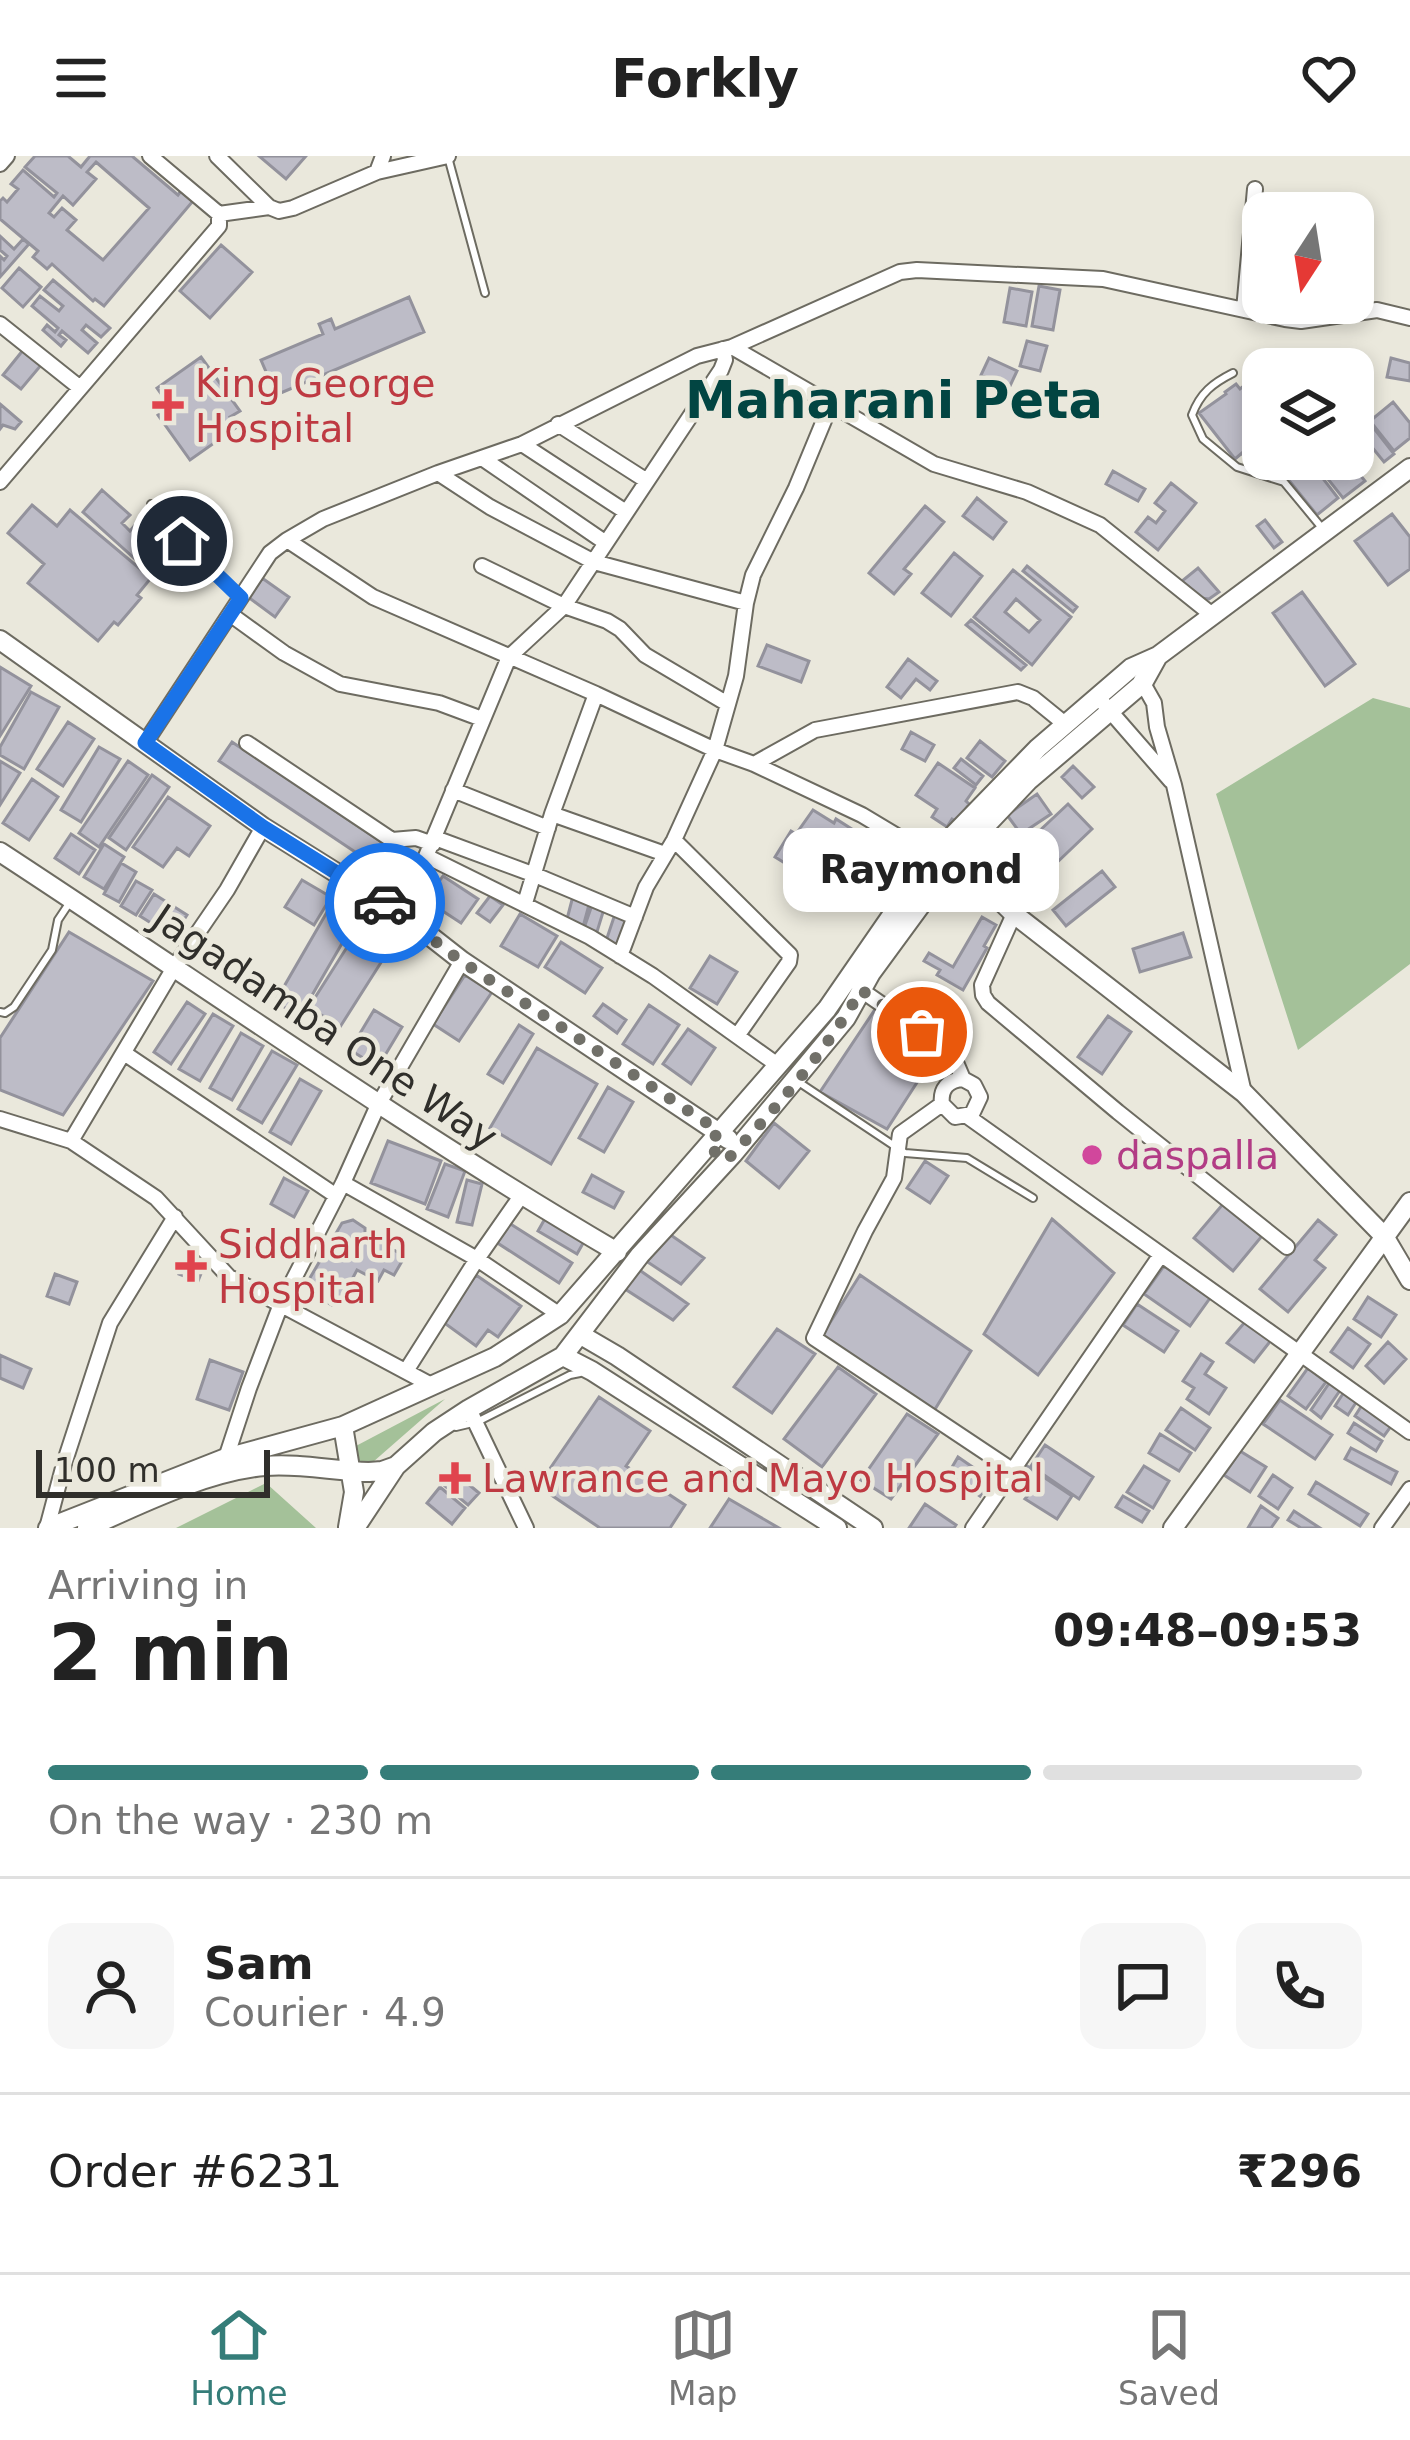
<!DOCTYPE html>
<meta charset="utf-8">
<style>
body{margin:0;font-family:"DejaVu Sans",sans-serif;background:#f6f6f6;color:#222;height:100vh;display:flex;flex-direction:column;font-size:45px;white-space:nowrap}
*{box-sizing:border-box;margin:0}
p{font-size:39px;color:#767676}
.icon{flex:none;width:66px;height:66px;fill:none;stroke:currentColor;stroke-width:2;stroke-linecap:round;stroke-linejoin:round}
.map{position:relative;height:1372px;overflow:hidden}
.side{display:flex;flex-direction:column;background:#fff;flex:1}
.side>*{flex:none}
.needle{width:78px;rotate:192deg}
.fabs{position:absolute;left:1242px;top:36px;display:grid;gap:24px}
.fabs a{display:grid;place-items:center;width:132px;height:132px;border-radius:24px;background:#fff;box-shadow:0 6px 18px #0003;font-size:60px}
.scale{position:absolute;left:36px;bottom:30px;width:234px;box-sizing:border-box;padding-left:12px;border:6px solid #302f2b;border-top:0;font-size:33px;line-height:42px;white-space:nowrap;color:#302f2b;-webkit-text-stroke:9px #eae8dc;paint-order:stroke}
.pin{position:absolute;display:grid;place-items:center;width:102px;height:102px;color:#fff;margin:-51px;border:6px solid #fff;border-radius:50%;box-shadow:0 3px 12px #0007}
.courier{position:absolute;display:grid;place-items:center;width:120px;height:120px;margin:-60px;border:9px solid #1a73e8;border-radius:50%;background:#fff;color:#222;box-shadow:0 3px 15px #0007}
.bubble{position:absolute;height:84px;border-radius:24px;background:#fff;box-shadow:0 6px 18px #0003;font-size:39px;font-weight:700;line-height:84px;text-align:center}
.overview em{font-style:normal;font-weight:700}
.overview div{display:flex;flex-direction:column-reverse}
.overview{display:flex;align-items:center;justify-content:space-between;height:204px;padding:0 48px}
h1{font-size:78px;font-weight:700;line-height:90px}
.bar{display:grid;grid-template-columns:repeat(4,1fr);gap:18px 12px;align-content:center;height:144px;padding:0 48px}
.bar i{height:15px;border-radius:9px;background:#e0e0e0}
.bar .active{background:#357d79}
.bar p{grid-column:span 4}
.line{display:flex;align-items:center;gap:30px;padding:0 48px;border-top:3px solid #e0e0e0}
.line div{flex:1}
.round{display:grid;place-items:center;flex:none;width:126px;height:126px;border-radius:24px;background:#f6f6f6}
header{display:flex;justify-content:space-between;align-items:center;height:156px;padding:0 48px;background:#fff;font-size:54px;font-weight:700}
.menu{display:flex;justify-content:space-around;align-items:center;height:168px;border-top:3px solid #e0e0e0;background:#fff;font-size:33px;color:#767676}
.menu a{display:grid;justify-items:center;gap:6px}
.menu .active{color:#357d79}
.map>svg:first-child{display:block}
</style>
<header><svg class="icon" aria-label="menu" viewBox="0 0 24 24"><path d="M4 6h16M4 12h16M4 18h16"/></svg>Forkly<svg class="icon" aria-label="heart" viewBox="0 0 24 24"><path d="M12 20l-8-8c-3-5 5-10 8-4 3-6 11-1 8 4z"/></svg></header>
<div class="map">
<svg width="1410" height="1372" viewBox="0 0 1410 1372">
<rect width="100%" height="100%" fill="#eae8dc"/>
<path fill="#a4c199" d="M1373,542L1410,552V808L1298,894L1216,638Z
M445,1243L373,1306L365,1309L357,1306L354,1291Z
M266,1327L316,1372H176Z"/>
<path fill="#bdbcc7" stroke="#93929c" stroke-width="3" fill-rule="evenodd" d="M35,0H68L81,11L90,0H132L178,39L181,35L193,45L104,150L95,143L93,145L52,108L47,113L33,101L38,95L0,63V45L3,42L7,46L18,33L11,28L23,14L54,41L57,37L25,11ZM96,6L149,52L103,104L67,74L76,64L62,52L54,61L49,57L63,40L73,49L96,23L87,16Z
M259,0H306L286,23Z
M0,80L14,93L23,83L29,88L0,121V100L4,104L7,100L0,94Z
M221,89L252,116L210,162L180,135Z
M19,112L41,131L23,151L2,132Z
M53,124L110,172L101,181L86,169L82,174L97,187L88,197L62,175L59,179L66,184L61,190L43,174L47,169L55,176L58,172L32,150L40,140L59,155L63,150L44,134Z
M1039,130L1060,134L1053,174L1032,170Z
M1010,132L1032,136L1026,170L1004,166Z
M409,141L424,176L276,239L261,204L323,178L319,168L331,163L335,173Z
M1027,185L1047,190L1040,215L1020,210Z
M24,193L42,208L21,233L3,219Z
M1255,199L1281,210L1279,213H1263V225L1247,218Z
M201,201L240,255L230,261L237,271L190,304L158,259L170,250L157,232Z
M989,202L1017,215L1009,232L981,219Z
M1391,202L1410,207V225L1387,221Z
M1236,228L1240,233L1245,229L1248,232L1251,229L1263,241V303H1284L1269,314L1250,297L1245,301L1242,297L1235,303L1199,257L1226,238L1225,236Z
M1393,246L1410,267V282L1394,295L1370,265Z
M0,248L21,266L15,273L3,269L0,273Z
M1369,266L1394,298L1384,306L1358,274Z
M1301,303H1308L1338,342L1317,359L1283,317Z
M1312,303H1347L1365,325L1343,342Z
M1113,315L1145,333L1138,345L1106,328Z
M1171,327L1196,347L1158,394L1136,376L1148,361L1156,367L1165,355L1155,347Z
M102,334L130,359L122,367L130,375L141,362L165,383L144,411L83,356Z
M977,342L1006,366L993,383L963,360Z
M32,349L57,370L70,354L151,422L137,439L141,442L118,469L114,466L98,485L28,427L44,408L8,377Z
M925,350L944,366L904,413L911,418L894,438L869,417Z
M1392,358L1410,381V413L1388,429L1355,385Z
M1265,364L1282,386L1274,392L1257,370Z
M954,397L982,420L951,460L922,437Z
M1027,410L1077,451L1073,456L1023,415Z
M1198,412L1219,436L1209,443L1201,442L1182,425Z
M1013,414L1071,461L1032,509L974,461ZM1016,443L1040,464L1029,476L1005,456Z
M262,422L289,441L275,461L248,441Z
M1302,436L1355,508L1325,530L1273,457Z
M971,464L1026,509L1021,514L966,469Z
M767,489L809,505L801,526L758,510Z
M908,503L937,525L930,534L916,523L901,542L887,531Z
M0,511L31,530L0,580Z
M31,536L59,551L24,613L0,599V591Z
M68,566L94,583L63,630L37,613Z
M911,576L934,589L925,605L902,593Z
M980,585L1005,605L992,621L967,602Z
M232,586L416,709L403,728L219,605Z
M99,591L120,603L81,666L61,654Z
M961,603L983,620L976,629L954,612Z
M0,605L20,617L0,649Z
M128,605L148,619L99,691L79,677Z
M938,607L975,632L966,645L969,648L957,666L952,663L947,671L932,661L937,653L916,639Z
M1073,610L1094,631L1082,642L1062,621Z
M152,619L169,631L126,694L109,682Z
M32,623L58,641L29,684L3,667Z
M1037,638L1051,658L1021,678L1007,659Z
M168,641L210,670L189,700L177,692L163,711L133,691Z
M1068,648L1092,673L1024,738L995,708L1015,689L1020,693Z
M813,654L834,667L836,663L855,675L845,695L848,697L838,714L843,717L832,736L775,701L791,675L796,678Z
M71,678L95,694L79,718L55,702Z
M104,688L124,701L104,733L84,721Z
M121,707L136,716L119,746L104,738Z
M1102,715L1115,731L1066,770L1053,754Z
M443,720L478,743L461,767L426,744Z
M302,724L331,741L314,769L285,751Z
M136,725L152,734L136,759L121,750Z
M154,738L187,759L173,781L140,760Z
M490,740L503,749L490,766L477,757Z
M573,740L590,745L583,771L566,767Z
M334,744L359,758L300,860L275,846Z
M592,749L604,753L596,779L583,775Z
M370,755L401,775L340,871L309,851Z
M520,758L557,780L538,811L501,790Z
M615,758L629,762L621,790L606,785Z
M982,761L996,769L984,790L987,792L963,834L937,819L940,814L924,805L929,797L953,811Z
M69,776L153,825L63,959L0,934V882Z
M1183,777L1191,801L1140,816L1133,793Z
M561,786L602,812L585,837L545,811Z
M710,800L737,816L717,848L690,832Z
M465,819L492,836L459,885L433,868Z
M187,846L205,858L171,908L154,896Z
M603,848L626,864L617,877L594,860Z
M649,849L679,869L653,908L623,888Z
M374,854L402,871L378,911L350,894Z
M874,855L934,900L887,973L820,936Z
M213,858L233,870L200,925L179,913Z
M1108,860L1131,876L1102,918L1078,901Z
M519,869L533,878L503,927L488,918Z
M688,873L715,892L691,928L663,908Z
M241,877L263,890L232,944L210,932Z
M537,892L597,928L551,1008L490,972Z
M272,895L297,909L262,967L238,953Z
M300,923L321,935L291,988L270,976Z
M608,931L633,946L604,996L579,982Z
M774,967L809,995L779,1032L746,1005Z
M388,985L441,1005L425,1048L371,1027Z
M925,1005L948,1020L930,1047L907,1032Z
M445,1008L465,1015L448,1061L427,1053Z
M592,1019L623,1036L614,1052L583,1036Z
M284,1022L308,1035L294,1061L271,1048Z
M467,1024L482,1028L472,1069L457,1066Z
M1223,1048L1262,1080L1233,1115L1194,1082Z
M547,1059L586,1082L577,1098L538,1075Z
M1052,1063L1114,1117L1038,1219L984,1178Z
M353,1064L365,1072V1077L392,1087V1093L405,1100L394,1119L384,1114L378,1125L357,1114L340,1146L332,1149L309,1136L307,1127L342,1067Z
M1318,1064L1336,1079L1315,1104L1325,1112L1288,1156L1260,1133Z
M509,1067L572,1107L559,1127L496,1086Z
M665,1075L704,1102L681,1128L643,1103Z
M189,1092L201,1096L197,1107L204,1110L198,1125L179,1118Z
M1164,1110L1210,1142L1190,1170L1144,1138Z
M638,1113L688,1148L673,1164L625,1133Z
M55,1118L77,1126L69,1148L47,1140Z
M476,1119L521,1150L498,1181L488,1174L476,1190L443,1166Z
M860,1119L971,1195L932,1258L821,1181Z
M1368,1141L1396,1159L1381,1181L1354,1163Z
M1137,1148L1178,1175L1164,1196L1123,1169Z
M1245,1166L1272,1183L1254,1206L1227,1187Z
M1348,1172L1370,1188L1353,1212L1331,1196Z
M777,1173L815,1198L772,1257L734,1231Z
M1388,1186L1406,1203L1384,1227L1366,1210Z
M1201,1198L1213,1206L1205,1218L1226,1232L1209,1258L1187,1243L1194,1232L1183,1225Z
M0,1199L31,1213L23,1232L0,1222Z
M210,1204L243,1216L229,1254L197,1243Z
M838,1211L876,1238L822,1311L784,1283Z
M1308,1212L1326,1226L1306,1253L1288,1240Z
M1330,1226L1341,1233L1321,1262L1311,1254Z
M1344,1236L1357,1245L1348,1259L1335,1250Z
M599,1241L650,1275L626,1310L685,1349L670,1372H600L538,1330Z
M1280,1244L1332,1279L1315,1303L1263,1268Z
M1362,1249L1392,1269L1384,1280L1355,1260Z
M1181,1252L1210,1272L1195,1294L1166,1274Z
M907,1258L938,1278L891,1343L861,1324Z
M1354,1267L1382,1285L1376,1295L1348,1277Z
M1160,1278L1191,1297L1179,1315L1149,1297Z
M1045,1289L1093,1321L1079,1343L1031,1310Z
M1351,1292L1397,1316L1391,1328L1345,1303Z
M1240,1295L1266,1311L1250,1336L1224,1319Z
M958,1301L990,1323L980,1340L948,1318Z
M1024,1308L1072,1340L1057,1363L1025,1343L1030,1337L1013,1326Z
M1144,1310L1169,1325L1153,1352L1127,1336Z
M455,1317L479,1337L468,1349L445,1330Z
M1273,1319L1292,1332L1278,1353L1259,1340Z
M1316,1326L1368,1358L1360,1370L1309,1338Z
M440,1331L465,1352L452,1368L427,1347Z
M1123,1340L1149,1355L1142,1366L1116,1351Z
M729,1343L779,1372H710Z
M925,1348L956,1369L954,1372H909Z
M1261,1350L1278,1362L1271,1372H1248Z
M1294,1355L1320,1372H1301L1288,1364Z"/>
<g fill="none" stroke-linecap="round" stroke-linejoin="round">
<defs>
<path id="lane" d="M448,1L485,137
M1233,217C1213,227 1200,237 1192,259L1203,283L1237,311L1284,326L1322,372
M151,348L190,394L238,439
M0,856L5,857L14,851L52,794L58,764L70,746
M800,927L905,997L967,1002L1033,1042
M456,1271L477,1266L570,1219L580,1217"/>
<path id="street" d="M217,0L269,51
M0,8L7,0
M377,16L448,0
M219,58L269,51L279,55L293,52L377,16L383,0
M1244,154L1255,33
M0,168L79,231
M732,191L934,308L1027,336L1100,369L1211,458
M558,268L647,325
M522,288L626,356
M482,302L606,387
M438,317L490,351L594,406L746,447
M0,326L219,70V58L150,0
M287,384L373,441L596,538L715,594L754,608L862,659L932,701
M482,410L564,450L607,465L620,473L645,499L726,547
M230,458L284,497L340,528L439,547L482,563
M1141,524L1154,547L1157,571L1174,629L1244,937
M1097,540L1171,625
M145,587L270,397L287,384L323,363L438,317L522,288L697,200L732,191L900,116L917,114L1103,123L1285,163L1301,165L1377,154L1410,162
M247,587L392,684L416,682L433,688
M754,608L815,574L1018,536L1033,542L1065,568
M453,634L548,672
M552,658L665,698
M435,682L535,719L635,761
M674,684L790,799L789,806L737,880
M428,701L590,781L653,820L779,910
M525,747L552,658L596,538
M402,758L509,501L564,450L721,214L725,204L723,193
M1014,758L982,829L983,839L988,847L1118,956L1287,1091
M620,800L646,731L674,684L715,594L736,520L746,447L753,419L796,332L830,250
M861,834L952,897L963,923L974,929L980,941L972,958L955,961L942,948C940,933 948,924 963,923
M124,897L335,1039
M942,948L900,978L894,1022L865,1075L814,1182L1012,1314
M967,960L1410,1276
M0,963L71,985L156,1042L229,1121L433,1230
M71,985L175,810L227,734L263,671
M343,1027L477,1103L560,1159
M406,1215L477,1103L521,1040
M469,1253L526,1372
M226,1302L249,1232L281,1148L343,1027L378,949L462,805
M47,1372L64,1308L110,1167L175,1061
M973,1372L1160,1100
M1382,1372L1410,1333"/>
<path id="secondary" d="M0,484L263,671L402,758L462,805L728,983
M0,696C205,830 405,972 617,1096
M956,701L1014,758L1244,937L1384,1080L1410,1124
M581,1179L617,1200L873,1372
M563,1200L592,1215L837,1372
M343,1270L354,1336L348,1371
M48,1372L226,1302L343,1270L495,1201L560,1159L827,853L932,701L1038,592L1131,512L1158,500L1410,312
M87,1372C140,1348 207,1315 265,1310C299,1307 334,1315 369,1316L382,1315L396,1310
M355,1372L396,1310L434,1276L469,1253L563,1200L640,1099L733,998L846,862L871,817L956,701L1028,625L1143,527L1158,500
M1173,1372L1410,1046"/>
</defs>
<use href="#lane" stroke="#6d6b61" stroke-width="10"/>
<use href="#street" stroke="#6d6b61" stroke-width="18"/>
<use href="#secondary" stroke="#6d6b61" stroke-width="22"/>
<use href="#lane" stroke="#fff" stroke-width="6"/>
<use href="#street" stroke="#fff" stroke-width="14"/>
<use href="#secondary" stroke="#fff" stroke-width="18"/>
</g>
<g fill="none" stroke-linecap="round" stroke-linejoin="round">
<path stroke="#717069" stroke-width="12" stroke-dasharray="0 21.6" d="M385,747L461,805L719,975L708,990L726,1005C773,956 828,893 861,834L922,876"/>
<path stroke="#1a73e8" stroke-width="15" d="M182,385L241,442L145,587L263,671L385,747"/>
</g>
<g fill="#e0444e" stroke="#eae8dc" stroke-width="4.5">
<path d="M162 231h12v12h12v12h-12v12h-12v-12h-12v-12h12z"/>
<path d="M185 1092h12v12h12v12h-12v12h-12v-12h-12v-12h12z"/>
<path d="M449 1304h12v12h12v12h-12v12h-12v-12h-12v-12h12z"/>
</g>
<circle fill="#d1479c" stroke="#eae8dc" stroke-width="4.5" cx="1092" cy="999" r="12"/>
<g text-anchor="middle" stroke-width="9" stroke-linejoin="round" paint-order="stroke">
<g font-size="39" fill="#be3a42" stroke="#eae8dc" text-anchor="start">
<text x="195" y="241">King George<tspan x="195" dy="45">Hospital</tspan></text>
<text x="218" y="1102">Siddharth<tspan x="218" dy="45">Hospital</tspan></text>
<text x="482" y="1336">Lawrance and Mayo Hospital</text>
</g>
<g font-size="39" fill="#302f2b" stroke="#eae8dc">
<text transform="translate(325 871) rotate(34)" y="14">Jagadamba One Way</text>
</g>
<g font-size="39" fill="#b23c85" stroke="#eae8dc" text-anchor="start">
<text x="1116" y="1013">daspalla</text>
</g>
<g font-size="51" font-weight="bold" fill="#024542" stroke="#eae8dc">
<text x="894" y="262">Maharani Peta</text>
</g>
</g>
</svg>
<div class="fabs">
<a><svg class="needle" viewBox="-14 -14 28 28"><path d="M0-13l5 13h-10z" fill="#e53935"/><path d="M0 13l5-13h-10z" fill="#767676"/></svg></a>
<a><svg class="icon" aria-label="layers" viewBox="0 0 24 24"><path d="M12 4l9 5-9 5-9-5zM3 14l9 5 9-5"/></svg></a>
</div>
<div class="scale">100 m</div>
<div class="pin" style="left:922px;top:876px;background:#ea580c"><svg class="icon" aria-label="bag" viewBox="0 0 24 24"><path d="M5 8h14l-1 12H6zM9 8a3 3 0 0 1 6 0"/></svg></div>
<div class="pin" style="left:182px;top:385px;background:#1f2937"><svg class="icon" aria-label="home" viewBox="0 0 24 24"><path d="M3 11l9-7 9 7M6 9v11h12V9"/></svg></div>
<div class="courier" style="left:385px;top:747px"><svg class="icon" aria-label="car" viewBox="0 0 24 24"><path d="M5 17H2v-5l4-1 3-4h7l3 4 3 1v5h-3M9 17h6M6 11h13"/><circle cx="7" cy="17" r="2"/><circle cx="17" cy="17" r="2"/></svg></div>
<div class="bubble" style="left:783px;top:672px;width:276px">Raymond</div>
</div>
<section class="side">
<div class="overview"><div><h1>2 min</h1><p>Arriving in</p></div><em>09:48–09:53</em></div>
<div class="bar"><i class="active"></i><i class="active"></i><i class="active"></i><i></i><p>On the way · 230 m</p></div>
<div class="line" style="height:216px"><a class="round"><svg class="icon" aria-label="person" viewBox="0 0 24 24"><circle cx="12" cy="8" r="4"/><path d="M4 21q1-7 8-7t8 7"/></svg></a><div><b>Sam</b><p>Courier · 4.9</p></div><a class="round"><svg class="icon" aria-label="chat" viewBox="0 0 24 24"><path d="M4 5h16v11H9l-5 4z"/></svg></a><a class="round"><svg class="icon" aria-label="phone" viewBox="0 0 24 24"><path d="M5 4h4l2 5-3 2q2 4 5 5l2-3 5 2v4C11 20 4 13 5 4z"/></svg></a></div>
<div class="line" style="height:156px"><div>Order #6231</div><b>₹296</b></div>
</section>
<nav class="menu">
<a class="active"><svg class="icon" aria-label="home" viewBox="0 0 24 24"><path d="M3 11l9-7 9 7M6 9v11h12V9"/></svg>Home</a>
<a><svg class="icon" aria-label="map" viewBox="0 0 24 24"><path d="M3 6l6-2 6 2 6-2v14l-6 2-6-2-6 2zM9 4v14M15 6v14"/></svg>Map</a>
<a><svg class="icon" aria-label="saved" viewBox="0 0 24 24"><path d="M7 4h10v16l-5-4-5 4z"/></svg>Saved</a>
</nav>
